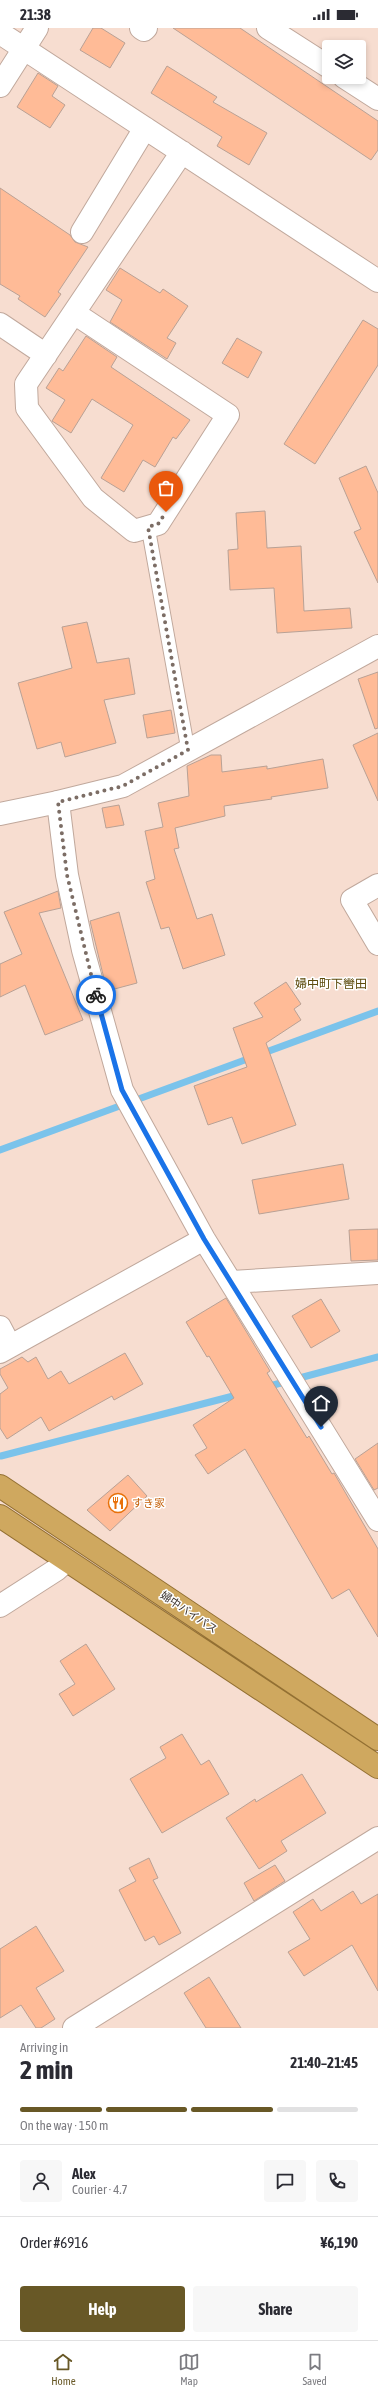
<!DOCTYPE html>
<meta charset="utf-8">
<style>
body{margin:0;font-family:"Asap Condensed","Noto Sans JP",sans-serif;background:#f7f7f7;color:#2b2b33;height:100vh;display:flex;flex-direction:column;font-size:15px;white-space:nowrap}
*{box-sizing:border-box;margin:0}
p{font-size:13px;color:#7c7c81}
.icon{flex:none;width:22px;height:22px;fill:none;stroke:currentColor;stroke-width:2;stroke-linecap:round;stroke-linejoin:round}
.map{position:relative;height:2000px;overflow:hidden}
.drawer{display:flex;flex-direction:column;background:#fff;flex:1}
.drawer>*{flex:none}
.tools{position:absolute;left:322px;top:12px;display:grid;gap:8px}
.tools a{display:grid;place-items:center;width:44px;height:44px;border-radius:4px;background:#fff;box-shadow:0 2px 6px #0003;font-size:20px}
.pin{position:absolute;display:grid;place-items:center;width:34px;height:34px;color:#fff;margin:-41px -17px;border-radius:50% 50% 50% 0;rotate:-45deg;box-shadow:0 0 4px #0007}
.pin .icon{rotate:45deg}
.courier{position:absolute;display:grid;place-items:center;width:40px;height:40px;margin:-20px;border:3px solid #1a73e8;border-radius:50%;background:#fff;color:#222;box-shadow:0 1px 5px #0007}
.summary em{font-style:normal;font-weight:700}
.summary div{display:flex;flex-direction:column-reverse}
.summary{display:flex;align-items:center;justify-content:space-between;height:68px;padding:0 20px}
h1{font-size:26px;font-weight:700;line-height:30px}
.bar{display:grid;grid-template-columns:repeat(4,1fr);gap:6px 4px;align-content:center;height:48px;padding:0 20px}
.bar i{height:5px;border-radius:3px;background:#e1e1e2}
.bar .on{background:#685826}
.bar p{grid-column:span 4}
.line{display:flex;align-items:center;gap:10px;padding:0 20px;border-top:1px solid #e1e1e2}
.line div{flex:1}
.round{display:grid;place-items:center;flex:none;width:42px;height:42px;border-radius:4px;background:#f7f7f7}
.action{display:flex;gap:8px;margin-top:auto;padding:8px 20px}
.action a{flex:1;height:46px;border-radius:4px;background:#685826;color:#fff;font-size:16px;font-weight:700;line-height:46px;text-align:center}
.action a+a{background:#f7f7f7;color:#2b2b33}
.status{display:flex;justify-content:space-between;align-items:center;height:28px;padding:0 20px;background:#fff;direction:ltr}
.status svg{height:11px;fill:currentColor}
.tabs{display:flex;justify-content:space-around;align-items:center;height:56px;border-top:1px solid #e1e1e2;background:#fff;font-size:11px;color:#7c7c81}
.tabs a{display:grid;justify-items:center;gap:2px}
.tabs .on{color:#685826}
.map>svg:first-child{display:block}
</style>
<div class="status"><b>21:38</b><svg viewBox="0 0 49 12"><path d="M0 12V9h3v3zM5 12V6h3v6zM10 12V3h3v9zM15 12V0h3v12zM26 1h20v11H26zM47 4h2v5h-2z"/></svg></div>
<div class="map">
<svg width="378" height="2000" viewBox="0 0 378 2000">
<rect width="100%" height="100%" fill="#f7ddd0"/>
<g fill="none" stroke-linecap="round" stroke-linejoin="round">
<path stroke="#7bc3eb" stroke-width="7" d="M0,1122L378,983
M266,1359L378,1329
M1,1428L241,1366"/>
</g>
<path fill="#ffbb97" stroke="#b9a195" d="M93,0H101L125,15L110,40L80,22Z
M173,0H240L378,93V122L371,132Z
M167,38L217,69L213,74L267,105L249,137L217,118L222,109L151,65Z
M38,45L58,58L52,68L65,77L50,100L17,79Z
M0,160L70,207L75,214L88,219L58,264L61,266L45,289L18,271L20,268L0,256Z
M120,240L160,265L163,261L188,278L167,310L176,315L167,331L110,294L122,272L106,262Z
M363,292L378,301V337L315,436L284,416Z
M86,308L117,329L111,339L190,392L176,411L173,409L155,439L143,432L124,464L101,450L133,397L92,371L71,405L52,393L65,372L46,360L59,340L63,343Z
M237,310L262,324L248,350L222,335Z
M366,438L378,465V555L354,504L361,501L339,450Z
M265,483L267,520L301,518L304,583L350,580L352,600L277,605L274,560L230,562L228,522L238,521L236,485Z
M87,594L97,635L129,630L135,666L104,672L116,715L65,729L61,714L37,721L18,655L72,640L62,599Z
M378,644V700L375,701L358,651Z
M171,682L175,705L147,710L143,687Z
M378,705V773L353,717Z
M211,727H221L222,744L267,738V741L323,731L328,760L271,769L272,771L224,778L225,788L175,800L179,820L174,821L197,891L212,886L225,927L183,941L169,899L161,901L146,854L155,851L145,803L163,799L158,775L189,768L187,738Z
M119,777L124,797L106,800L102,780Z
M58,863L61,880L39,885L83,992L45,1007L25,957L0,969V936L22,926L4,884Z
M119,884L137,955L107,963L90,893Z
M286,954L301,976L294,981L301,992L266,1015L296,1097L242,1116L232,1089L208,1097L194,1058L247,1039L233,1000L263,989L254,975Z
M343,1136L349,1171L259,1186L252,1152Z
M378,1201V1232L351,1233L349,1202Z
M226,1270L270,1343L267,1345L307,1410L309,1408L332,1446L334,1445L378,1521V1609L349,1561L332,1571L245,1421L208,1446L195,1427L207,1420L193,1397L234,1370L209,1328L207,1329L186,1294Z
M321,1271L340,1303L311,1320L292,1288Z
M125,1325L143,1356L114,1372L112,1368L49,1403L41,1389L7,1411L0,1400V1366L8,1360L0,1346V1341L22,1329L28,1334L36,1329L48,1351L61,1343L69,1356Z
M378,1415V1460L374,1462L355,1431Z
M128,1447L147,1468L110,1503L87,1482Z
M86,1616L115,1661L73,1688L59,1666L75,1656L60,1633Z
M182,1706L201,1737L209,1732L229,1766L162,1805L130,1751L166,1730L160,1719Z
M302,1746L326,1785L281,1813L287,1823L259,1841L226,1790L255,1771L256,1774Z
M149,1830L158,1850L153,1852L181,1905L159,1917L154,1908L145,1913L119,1862L136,1853L129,1840Z
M275,1837L285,1853L254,1873L244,1855Z
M353,1863L361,1876L378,1866V1963L352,1917L304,1948L288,1924L310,1911L293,1884L313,1871L321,1883Z
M36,1898L64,1943L36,1960L55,1991L41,2000H36L21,1977L0,1990V1921Z
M209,1949L241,2000H206L184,1965Z"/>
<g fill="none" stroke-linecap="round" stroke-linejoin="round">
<defs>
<path id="service" d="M148,499L188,722"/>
<path id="minor" d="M141,0L144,2L146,0
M268,0L329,39
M0,5L378,253
M344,49L378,71
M0,58L37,0
M82,204L145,100
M74,285L228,387L158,496L134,503L93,470L27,380L26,356L182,124
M0,296L46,327
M58,774L67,847L83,922L122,1062L204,1211L378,1492
M378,857L352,872L378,916
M232,1254L378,1245
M0,1299L10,1318
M0,1324L204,1211
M0,1578L56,1542L66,1533
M74,2000L378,1810"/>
<path id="tertiary" d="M0,786L58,774L123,758L378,618"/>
<path id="trunk" d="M0,1458L378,1711
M0,1488L378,1739"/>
</defs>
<use href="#service" stroke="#c0a89c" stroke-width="15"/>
<use href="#minor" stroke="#c0a89c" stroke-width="24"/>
<use href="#tertiary" stroke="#c0a89c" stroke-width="24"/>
<use href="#trunk" stroke="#937033" stroke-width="24"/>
<use href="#service" stroke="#fff" stroke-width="13"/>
<use href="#minor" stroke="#fff" stroke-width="22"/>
<use href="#tertiary" stroke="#fff" stroke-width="22"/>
<use href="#trunk" stroke="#cfa85f" stroke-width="22"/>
</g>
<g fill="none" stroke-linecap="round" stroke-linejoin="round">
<path stroke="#7c6d65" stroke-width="4" stroke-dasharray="0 7.2" d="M96,967L67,847L58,774L123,758L188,722L148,499L158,496L166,484"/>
<path stroke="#1a73e8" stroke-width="5" d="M96,967L122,1062L204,1211L321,1399"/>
</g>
<defs>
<symbol id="restaurant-ring" viewBox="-11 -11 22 22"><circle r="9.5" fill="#fff" stroke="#e8710a" stroke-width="1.5"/><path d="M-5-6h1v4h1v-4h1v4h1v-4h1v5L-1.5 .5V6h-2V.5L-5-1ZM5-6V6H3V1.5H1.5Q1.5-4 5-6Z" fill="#e8710a"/></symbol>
</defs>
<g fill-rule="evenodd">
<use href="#restaurant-ring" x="107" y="1464" width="22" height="22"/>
</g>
<g text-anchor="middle" stroke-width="3" stroke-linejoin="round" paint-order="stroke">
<g font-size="11" fill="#c56008" stroke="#fff" text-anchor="start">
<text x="132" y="1479">すき家</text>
</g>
<g font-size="11" fill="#39302b" stroke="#fff">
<text transform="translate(189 1584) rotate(34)" y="4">婦中バイパス</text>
</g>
<g font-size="12" fill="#5d4b0d" stroke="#fff">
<text x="331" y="960">婦中町下轡田</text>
</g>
</g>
</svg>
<div class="tools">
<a><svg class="icon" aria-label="layers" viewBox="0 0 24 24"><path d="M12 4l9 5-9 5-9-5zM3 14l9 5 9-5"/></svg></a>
</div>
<div class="pin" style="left:166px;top:484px;background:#ea580c"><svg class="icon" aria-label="bag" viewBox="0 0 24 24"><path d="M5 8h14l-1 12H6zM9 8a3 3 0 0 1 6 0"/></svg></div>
<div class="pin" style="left:321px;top:1399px;background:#1f2937"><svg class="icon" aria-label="home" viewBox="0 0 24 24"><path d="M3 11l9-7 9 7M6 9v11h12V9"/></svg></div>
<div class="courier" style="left:96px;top:967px"><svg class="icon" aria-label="bike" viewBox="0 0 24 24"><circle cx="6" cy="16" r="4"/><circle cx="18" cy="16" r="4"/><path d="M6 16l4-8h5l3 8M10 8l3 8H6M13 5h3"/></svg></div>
</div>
<section class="drawer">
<div class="summary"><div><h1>2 min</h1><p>Arriving in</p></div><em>21:40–21:45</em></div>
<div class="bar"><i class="on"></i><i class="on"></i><i class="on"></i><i></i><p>On the way · 150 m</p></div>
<div class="line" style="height:72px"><a class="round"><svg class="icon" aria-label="person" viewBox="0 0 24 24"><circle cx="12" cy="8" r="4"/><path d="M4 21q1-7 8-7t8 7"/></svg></a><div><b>Alex</b><p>Courier · 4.7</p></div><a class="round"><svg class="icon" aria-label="chat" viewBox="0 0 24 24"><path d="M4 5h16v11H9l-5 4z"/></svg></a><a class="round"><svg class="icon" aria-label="phone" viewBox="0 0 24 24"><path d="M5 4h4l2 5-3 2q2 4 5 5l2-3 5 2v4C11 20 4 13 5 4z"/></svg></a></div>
<div class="line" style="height:52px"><div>Order #6916</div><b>¥6,190</b></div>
<div class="action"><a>Help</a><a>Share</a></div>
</section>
<nav class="tabs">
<a class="on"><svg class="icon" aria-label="home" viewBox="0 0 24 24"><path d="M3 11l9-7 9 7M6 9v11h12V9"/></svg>Home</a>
<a><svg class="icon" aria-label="map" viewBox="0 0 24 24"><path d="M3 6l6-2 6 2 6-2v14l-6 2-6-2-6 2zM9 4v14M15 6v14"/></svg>Map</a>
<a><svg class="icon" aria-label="saved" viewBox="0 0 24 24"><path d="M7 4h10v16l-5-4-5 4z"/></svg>Saved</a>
</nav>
